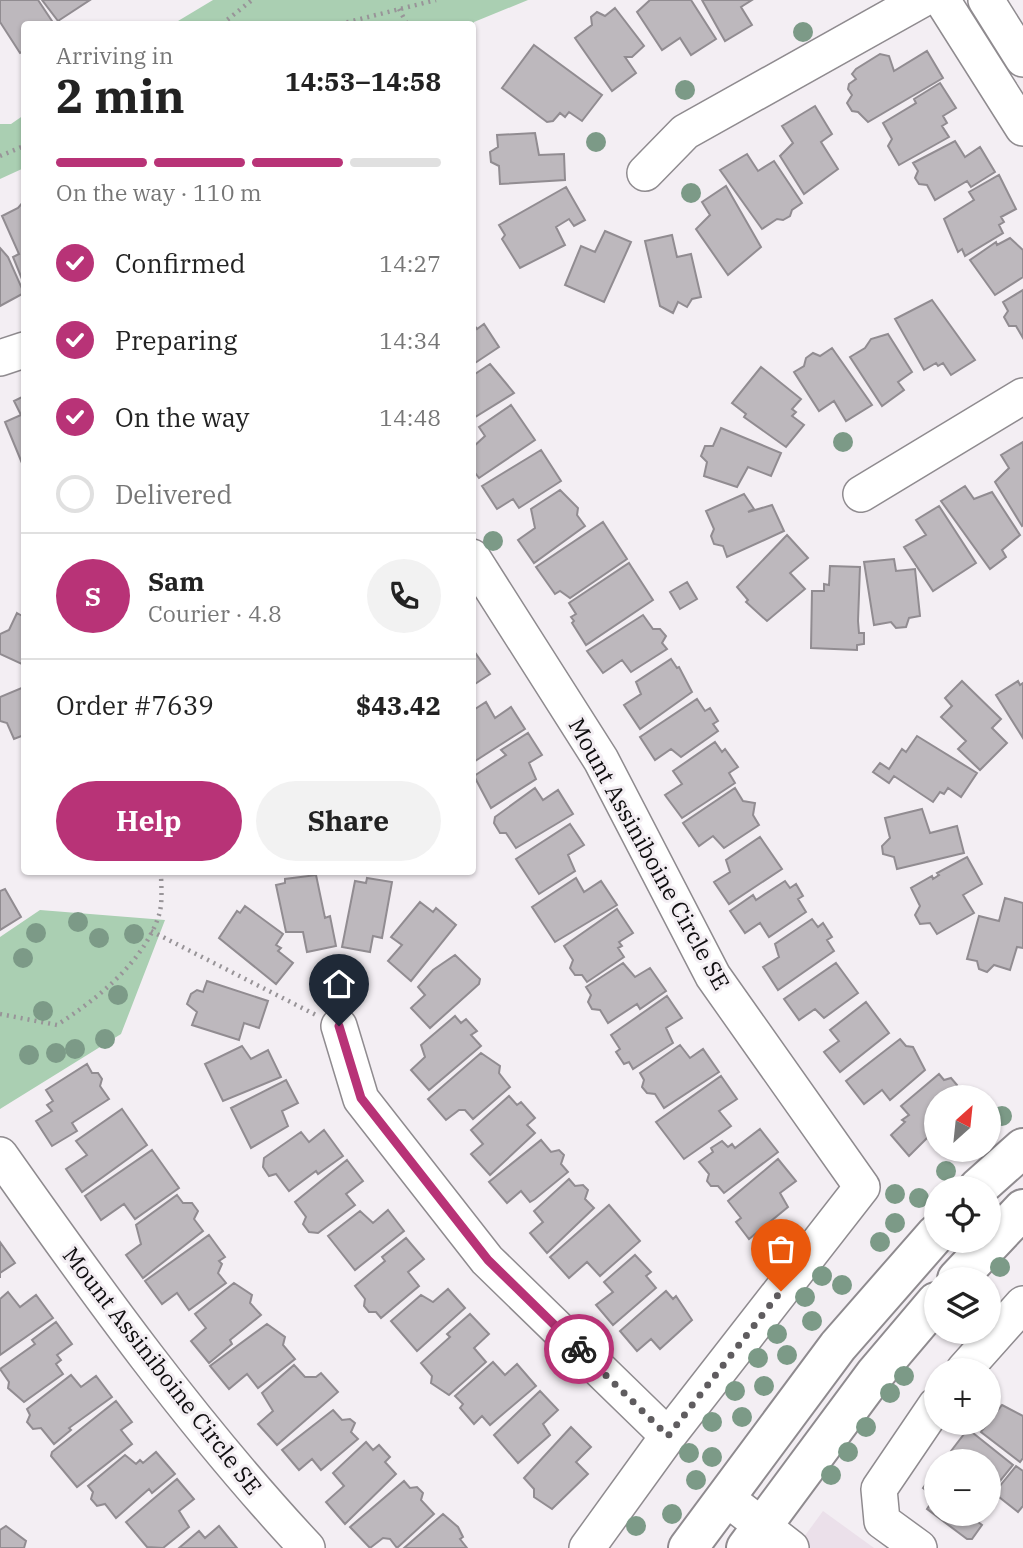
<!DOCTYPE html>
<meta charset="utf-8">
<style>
body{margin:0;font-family:"IBM Plex Serif",serif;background:#f2f2f2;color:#222;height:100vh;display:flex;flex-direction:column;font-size:26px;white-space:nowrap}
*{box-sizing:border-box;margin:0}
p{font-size:23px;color:#767676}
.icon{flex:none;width:38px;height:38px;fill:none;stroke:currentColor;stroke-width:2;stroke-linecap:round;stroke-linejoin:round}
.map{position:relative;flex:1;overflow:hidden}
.drawer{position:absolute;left:21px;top:21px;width:455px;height:854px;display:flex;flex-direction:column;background:#fff;border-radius:7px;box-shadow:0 2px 5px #0004}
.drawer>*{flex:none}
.needle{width:46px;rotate:27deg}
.controls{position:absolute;left:924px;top:1085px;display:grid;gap:14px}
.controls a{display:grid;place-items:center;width:77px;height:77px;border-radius:50%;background:#fff;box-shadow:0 2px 5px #0004;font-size:35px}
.pin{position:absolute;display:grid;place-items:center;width:60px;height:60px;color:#fff;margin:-72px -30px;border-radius:50% 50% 50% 0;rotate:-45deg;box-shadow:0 0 7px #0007}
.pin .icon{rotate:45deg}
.courier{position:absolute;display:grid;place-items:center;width:70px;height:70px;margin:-35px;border:5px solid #b83377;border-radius:50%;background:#fff;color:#222;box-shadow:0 2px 9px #0007}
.head em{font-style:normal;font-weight:700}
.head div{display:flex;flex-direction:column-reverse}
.head{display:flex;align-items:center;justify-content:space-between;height:119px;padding:0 35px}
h1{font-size:46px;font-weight:700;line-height:52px}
.bar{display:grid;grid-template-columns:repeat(4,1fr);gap:10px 7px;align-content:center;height:84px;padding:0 35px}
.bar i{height:9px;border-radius:5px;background:#e0e0e0}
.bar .selected{background:#b83377}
.bar p{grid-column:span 4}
.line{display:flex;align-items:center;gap:18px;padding:0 35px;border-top:2px solid #e0e0e0}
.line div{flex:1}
.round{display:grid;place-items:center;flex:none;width:74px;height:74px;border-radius:37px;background:#f2f2f2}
ol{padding:0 35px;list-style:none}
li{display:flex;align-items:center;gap:21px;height:77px}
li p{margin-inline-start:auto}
li .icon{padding:7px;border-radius:50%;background:#b83377;color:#fff;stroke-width:4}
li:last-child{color:#767676}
li i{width:38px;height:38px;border:4px solid #e0e0e0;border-radius:50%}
.button{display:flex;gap:14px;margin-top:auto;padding:14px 35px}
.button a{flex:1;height:80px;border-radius:42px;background:#b83377;color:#fff;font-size:28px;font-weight:700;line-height:80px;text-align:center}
.button a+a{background:#f2f2f2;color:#222}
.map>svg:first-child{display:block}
</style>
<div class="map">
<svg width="1023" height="1548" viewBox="0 0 1023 1548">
<rect width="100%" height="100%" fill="#f3eef3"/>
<path fill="#ebe0ea" d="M823,1511L874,1548H796Z"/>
<path fill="#aacfb2" d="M213,0H528L474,22L473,26L173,24Z
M24,115V168L0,179V124H11Z
M40,910L165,920L121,1034L0,1109V937Z"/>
<path fill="#bdb8bd" stroke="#918c91" stroke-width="2" d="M0,0H38L54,24H24V51L20,53L0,22Z
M42,0H90L58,21Z
M650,0H691L716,39L691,55L680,38L662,50L637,12Z
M702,0H752L741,7L752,25L725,41Z
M615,8L644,46L632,57H625L636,73L612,91L575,38L592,25L591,17L597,12L605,16Z
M534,45L602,95L582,121L569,112L565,117L560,113L553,121L547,122L502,88Z
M927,51L943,78L868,122L858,112L852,111L847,103L852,95L848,89L849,84L856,79L852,74L856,69L880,54L889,56L894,71Z
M940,83L956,108L943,116L947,123L942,126L949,137L899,165L888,146L892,139L883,123L916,103L914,99Z
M815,106L832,134L821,142L838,169L804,194L780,156L793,143L782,126Z
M535,133L539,155L564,154L565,180L500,184L499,166L491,162L490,152L498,147L497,135Z
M955,141L965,157L980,147L995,172L971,187L967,181L935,200L927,185L919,184L915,178L918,171L913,163Z
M747,154L758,171L774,161L802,203L792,210L790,216L783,220L777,219L762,229L720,170Z
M999,175L1016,209L1001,217L1004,222L999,225L1003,233L965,256L962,249L958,252L944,219L974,200L969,192Z
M726,186L761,247L728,275L696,229L710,215L702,202Z
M566,187L585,220L574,226L569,219L556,227L565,245L520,268L502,239L505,235L499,225Z
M24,201V284L13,257L19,254L2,216L18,208Z
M605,231L631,242L604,302L565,285L581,246L595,252Z
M672,235L677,257L691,254L701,297L692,299L687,307L678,302L673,313L660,306L645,241Z
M1010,238L1023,250V277L995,295L970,260L996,242L997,245Z
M0,248L8,257L24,293L0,306Z
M1023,290V338L1016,326H1009L1004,317L1008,311L1003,302Z
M932,300L975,360L951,375L943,363L938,366L936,363L924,370L895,319Z
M472,322L477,329L484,324L499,347L472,365Z
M888,334L912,372L898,382L904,390L882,406L850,357L865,348L871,339Z
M832,348L872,405L846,421L834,401L819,411L794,372L804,366L806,358L813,353L820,356Z
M490,364L514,393L472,419V376Z
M761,367L801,399L792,409L796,412L792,416L804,425L786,447L744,417L746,414L732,403Z
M24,396V468L5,422L21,415L14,401Z
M511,405L535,440L479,478L472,469V448L485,436L479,427Z
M721,428L781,453L771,476L748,467L737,487L704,476L707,462L701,456L705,446H713Z
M1023,442V525L1022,526L995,482L1009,468L1001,455Z
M541,450L561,481L519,508L513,499L497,509L482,486Z
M965,486L974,499L992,492L1020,535L1002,550L1006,557L990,569L941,501Z
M560,490L578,508L577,515L585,526L534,563L518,540L535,528L531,509Z
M744,494L754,509L748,512L772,505L784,531L727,557L723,546L714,544L711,536L714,529L706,511Z
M939,506L976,563L933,591L904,547L926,535L916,520Z
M603,522L627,559L570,598L560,591L555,594L536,567Z
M787,535L808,558L790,573L805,589L767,621L746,602L748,600L737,587Z
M894,559L896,571L915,569L920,616L909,618L906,627L896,628L891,622L874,625L864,562Z
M629,563L653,600L586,645L572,623L574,621L571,617L576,614L569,603Z
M830,566L860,567L858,621L859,633H864V644L857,645V650L811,648L812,591H824V584L829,585Z
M687,582L697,599L680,609L670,592Z
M17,613L24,617V665L0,654V634L9,630Z
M643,615L653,629H660L666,636L662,643L667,649L631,672L622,660L603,673L587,651Z
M474,651L490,674L472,686V652Z
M671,659L677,668L679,667L692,692L640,729L624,705L641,694L636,682Z
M962,681L1001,719L992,728L1007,743L980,770L958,749L966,741L941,717L952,706L945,698Z
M1018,681L1020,685L1023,683V738L996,695Z
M24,687V735L14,739L7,723L0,721V697Z
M697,699L705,711L710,708L718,721L713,724L718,731L681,757L671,749L655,760L640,737Z
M486,702L495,718L511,707L525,729L472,763V711Z
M528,733L542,755L529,763L536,779L491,808L474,776L506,755L501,750Z
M917,736L977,773L961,797L948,788L944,794L940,792L933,802L894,776L889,783L873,772L880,763L889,769L902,749L906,752Z
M715,742L722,752L725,749L738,767L729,773L735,783L682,818L665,795L682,784L673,771Z
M535,788L543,800L558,790L573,814L516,848L506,833H500L494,823L495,817Z
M735,788L743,801L755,803L753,815L759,825L724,848L713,836L699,846L683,823Z
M922,809L930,833L957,826L964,853L897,869L894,857L883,854L882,846L890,838L885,818Z
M570,824L584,845L568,855L575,871L539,894L516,859Z
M760,837L782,869L729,904L714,882L730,872L726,860Z
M967,857L982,884L963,895L974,913L937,934L930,923L920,924L915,915L920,906L911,888L932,876L933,879L939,875L937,873Z
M316,875L325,918L330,916L336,946L307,952L303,932H286L276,885L285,883V879Z
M367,878L392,882L382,938L373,936L370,952L342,947L355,881L366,883Z
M576,878L584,892L601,881L617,905L555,942L532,907Z
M785,881L790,888L796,884L803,896L798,899L806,912L769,937L760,923L745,933L730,911L753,895L756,900Z
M5,889L21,917L0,930V891Z
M1005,898L1023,903V948L1017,947L1010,970L994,965L987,972L979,969L977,961L967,959L979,916L999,921Z
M420,902L433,912L436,908L456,925L411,981L388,961L402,945L391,937Z
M245,906L283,934L276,945L281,948L278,951L293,963L276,984L219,938L237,911L240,913Z
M617,909L633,933L619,942L622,946L618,948L624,957L587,982L582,975H575L570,968L573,960L564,946Z
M812,919L818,927L823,923L832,937L827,940L834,951L778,990L763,967L779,957L775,944Z
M455,955L480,979L479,984L430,1028L411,1008L425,995L418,987L433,970Z
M623,963L635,977L650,968L666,991L640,1009L637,1004L608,1023L600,1010L592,1009L588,1002L591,995L586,987Z
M836,963L858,993L824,1018L815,1009L799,1020L784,999Z
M207,981L268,1001L259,1028L244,1023L239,1040L192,1025L197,1012L187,1004L191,994L197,990L203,992Z
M667,996L682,1018L666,1028L673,1043L633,1069L629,1062L624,1064L616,1052L620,1049L611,1035Z
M866,1002L889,1033L840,1072L824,1052L839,1041L830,1030Z
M455,1016L461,1023L466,1019L477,1031L471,1035L481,1046L429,1090L411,1070L425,1057L421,1045Z
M900,1039L906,1046L913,1047L925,1070L890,1100L882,1090L864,1104L846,1081Z
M680,1045L690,1058L703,1049L719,1072L664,1108L655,1094L647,1093L642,1087L644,1080L640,1073Z
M242,1046L251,1059L268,1050L281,1077L223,1101L205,1064Z
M481,1053L500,1066L499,1073L510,1087L473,1119L465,1110H459L446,1120L428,1099Z
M87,1064L92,1073H98L102,1079L100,1086L109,1099L72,1123L77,1131L52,1146L36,1121L52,1111L47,1105L53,1101L46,1090Z
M939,1074L944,1080L951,1078L957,1085L954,1092L958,1097H936V1129L909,1156L891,1135L905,1122L902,1120L909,1115L901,1106Z
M721,1076L737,1099L719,1111L731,1126L684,1159L656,1122Z
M286,1080L298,1103L282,1111L288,1126L251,1148L231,1108Z
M509,1096L517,1105L521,1102L535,1118L527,1125L535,1133L490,1175L471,1154L483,1144L471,1130Z
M122,1109L147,1145L82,1192L66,1169L87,1155L76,1141Z
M760,1129L778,1152L724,1193L718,1186H711L707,1181L709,1174L699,1162L713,1152L711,1148L722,1141L728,1147L732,1144L735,1148Z
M324,1130L343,1156L318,1174L316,1171L289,1191L276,1174L269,1176L263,1167L264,1158L301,1132L309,1142Z
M541,1140L551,1152L559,1150L564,1155L561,1164L568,1172L535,1199L530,1202L521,1191L507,1203L489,1182Z
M152,1150L179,1188L135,1219L124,1204L101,1220L85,1196Z
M778,1159L796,1181L780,1193L788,1207L749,1239L736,1222L741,1218L728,1201Z
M347,1160L363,1181L346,1194L355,1205L318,1233L309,1232L303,1224L306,1217L295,1202Z
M569,1179L575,1186L583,1185L588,1190L585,1199L594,1208L547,1253L530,1233L543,1222L534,1211Z
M177,1195L183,1203H192L198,1211L194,1219L203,1231L143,1278L126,1255L141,1244L136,1225Z
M609,1205L640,1241L600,1276L587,1262L569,1278L550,1257Z
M388,1210L404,1231L355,1270L328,1236L360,1211L373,1223Z
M209,1235L225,1257L219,1261L222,1264L218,1273L226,1283L189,1310L177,1293L162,1304L145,1281Z
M406,1238L424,1259L408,1272L419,1286L381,1318L376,1312H369L364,1306L365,1299L355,1286L385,1261L382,1257Z
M0,1242L15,1263L0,1273V1278Z
M635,1255L651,1272L646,1276L656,1288L613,1325L596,1305L613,1292L604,1282Z
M234,1283L252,1295L250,1303L261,1315L230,1340L232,1344L209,1363L191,1341L206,1328L195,1314Z
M448,1289L465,1308L417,1351L391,1321L421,1295L433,1302Z
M666,1291L673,1299L676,1296L692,1320L660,1349L651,1339L637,1351L620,1331Z
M8,1292L20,1307L36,1295L53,1318L0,1355V1299Z
M470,1314L489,1334L474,1348L486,1362L449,1395L431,1383L432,1376L421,1363L450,1337L447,1334Z
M56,1322L72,1344L57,1355L61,1360L56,1364L63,1374L24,1402L8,1388L9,1382L0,1369L35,1344L32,1340Z
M267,1324L285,1337L283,1345L295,1359L258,1388L247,1374L229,1389L210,1366Z
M493,1362L505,1375L517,1364L536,1386L490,1425L482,1416L474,1424L460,1408L463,1404L455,1396Z
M294,1365L305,1377H316L321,1373L338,1392L277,1445L258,1424L273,1411L262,1393Z
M71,1375L81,1387L96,1376L112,1397L69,1428L71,1430L54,1444L41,1428L33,1429L27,1422L30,1415L27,1409Z
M540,1391L558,1410L543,1424L550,1435L518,1463L494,1435Z
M116,1401L132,1422L121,1430L132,1444L77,1487L51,1456L52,1452Z
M1002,1405L1023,1416V1458L1020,1462L981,1432Z
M333,1410L342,1420L350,1419L355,1423L351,1432L358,1439L321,1470L312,1459L299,1470L282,1450Z
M571,1427L591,1447L576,1462L588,1474L552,1509L534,1497V1489L524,1478Z
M968,1429L1013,1465L996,1486L989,1480V1461H956L959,1458L951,1451Z
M366,1442L373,1450L379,1445L390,1457L385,1462L396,1474L345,1524L326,1502L344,1486L333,1473Z
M156,1452L175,1474L152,1493L149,1489L116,1518L105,1504L97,1506L91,1499L93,1492L88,1486L125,1455L136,1464L140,1460L143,1463Z
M1016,1466L1023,1471V1506L1018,1512L994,1493Z
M936,1470V1514H978L974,1519L982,1525L972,1539H967L927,1509L935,1497L923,1488Z
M177,1479L194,1499L179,1511L189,1527L163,1548L147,1547L126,1522Z
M404,1481L410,1488L417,1487L423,1493L421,1500L434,1514L397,1548L390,1539L383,1538L370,1548L350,1527Z
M443,1514L458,1527L463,1537L460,1539L467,1548H404Z
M6,1526L26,1541L24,1548H0V1530Z
M219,1526L237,1548H179L199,1531L205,1538Z"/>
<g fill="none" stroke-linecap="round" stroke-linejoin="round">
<defs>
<path id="minor" d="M942,0L1023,128
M986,0L1023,59
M645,173L685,132L921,0
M0,358L24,350
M861,494L1023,396
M472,557L601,760L713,976L862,1187L668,1436L587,1548
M339,1026L361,1099L487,1260L668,1436
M0,1155C96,1291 193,1426 307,1548
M964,1370L1023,1304
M726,1498L791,1548
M919,1548L882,1521L879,1489L936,1405"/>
<path id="major" d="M978,1188L1023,1148
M957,1279L1023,1209
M688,1548L838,1346L936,1234
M746,1548L875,1374L936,1302"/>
</defs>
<use href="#minor" stroke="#8f8b8f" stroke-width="38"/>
<use href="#major" stroke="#8f8b8f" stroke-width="42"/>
<path stroke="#989498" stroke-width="4.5" stroke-dasharray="2 5" stroke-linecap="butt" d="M399,9L407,24
M222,24L252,0
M340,24L436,0
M0,156L24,146
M151,931L316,1015
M0,1014L57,1025C97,999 144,962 159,915C163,902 161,885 161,872"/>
<use href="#minor" stroke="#fff" stroke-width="35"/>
<use href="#major" stroke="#fff" stroke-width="38"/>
</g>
<g fill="#7c9a87">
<circle cx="803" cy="32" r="10"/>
<circle cx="685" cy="90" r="10"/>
<circle cx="596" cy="142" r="10"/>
<circle cx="691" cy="193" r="10"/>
<circle cx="843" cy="442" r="10"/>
<circle cx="493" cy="541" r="10"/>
<circle cx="78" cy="922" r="10"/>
<circle cx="36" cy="933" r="10"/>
<circle cx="134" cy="934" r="10"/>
<circle cx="99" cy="938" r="10"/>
<circle cx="23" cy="958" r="10"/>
<circle cx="118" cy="995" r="10"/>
<circle cx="43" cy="1011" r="10"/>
<circle cx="105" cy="1039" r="10"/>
<circle cx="75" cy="1049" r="10"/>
<circle cx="56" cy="1053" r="10"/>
<circle cx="29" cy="1055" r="10"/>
<circle cx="1002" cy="1116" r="10"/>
<circle cx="946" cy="1171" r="10"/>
<circle cx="895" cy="1194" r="10"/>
<circle cx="919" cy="1198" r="10"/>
<circle cx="895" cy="1223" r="10"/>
<circle cx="880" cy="1242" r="10"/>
<circle cx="1000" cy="1267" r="10"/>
<circle cx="822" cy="1276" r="10"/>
<circle cx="842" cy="1285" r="10"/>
<circle cx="805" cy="1297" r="10"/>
<circle cx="812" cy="1321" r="10"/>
<circle cx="777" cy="1334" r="10"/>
<circle cx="787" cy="1355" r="10"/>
<circle cx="758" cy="1358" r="10"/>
<circle cx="904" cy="1376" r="10"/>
<circle cx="764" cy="1386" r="10"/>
<circle cx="735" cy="1391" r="10"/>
<circle cx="890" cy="1393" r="10"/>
<circle cx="742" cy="1417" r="10"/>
<circle cx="712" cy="1422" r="10"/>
<circle cx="866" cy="1427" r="10"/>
<circle cx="848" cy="1452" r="10"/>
<circle cx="689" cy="1453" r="10"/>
<circle cx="712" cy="1457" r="10"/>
<circle cx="831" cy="1475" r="10"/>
<circle cx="696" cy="1480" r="10"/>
<circle cx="672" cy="1514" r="10"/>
<circle cx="636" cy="1526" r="10"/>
</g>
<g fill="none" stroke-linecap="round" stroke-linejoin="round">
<path stroke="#5f5c5f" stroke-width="7" stroke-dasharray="0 12.6" d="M579,1349L668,1436L781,1291"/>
<path stroke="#b83377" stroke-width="9" d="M339,1026L361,1098L488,1260L579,1349"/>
</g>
<g text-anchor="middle" stroke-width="6" stroke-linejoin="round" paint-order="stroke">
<g font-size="23" fill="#0f0e0f" stroke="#f3eef3">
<text transform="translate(649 854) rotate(61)" y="8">Mount Assiniboine Circle SE</text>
<text transform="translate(162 1371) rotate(52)" y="8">Mount Assiniboine Circle SE</text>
</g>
</g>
</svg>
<div class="controls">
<a><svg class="needle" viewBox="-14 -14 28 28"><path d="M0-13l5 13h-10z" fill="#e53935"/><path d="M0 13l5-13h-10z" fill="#767676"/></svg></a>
<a><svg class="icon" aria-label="locate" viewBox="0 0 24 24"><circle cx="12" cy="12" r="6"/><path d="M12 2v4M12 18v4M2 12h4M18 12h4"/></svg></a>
<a><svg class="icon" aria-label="layers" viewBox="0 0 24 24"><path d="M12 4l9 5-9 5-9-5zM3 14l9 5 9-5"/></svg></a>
<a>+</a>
<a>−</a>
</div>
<div class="pin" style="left:781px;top:1291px;background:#ea580c"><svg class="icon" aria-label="bag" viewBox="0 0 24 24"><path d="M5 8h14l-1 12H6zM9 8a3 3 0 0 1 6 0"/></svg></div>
<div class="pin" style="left:339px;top:1026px;background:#1f2937"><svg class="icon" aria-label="home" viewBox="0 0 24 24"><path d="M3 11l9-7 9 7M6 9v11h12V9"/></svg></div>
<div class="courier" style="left:579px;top:1349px"><svg class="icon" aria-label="bike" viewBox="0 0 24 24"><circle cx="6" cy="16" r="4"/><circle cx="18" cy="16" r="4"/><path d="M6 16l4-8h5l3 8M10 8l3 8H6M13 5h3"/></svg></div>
<section class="drawer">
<div class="head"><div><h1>2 min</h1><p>Arriving in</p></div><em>14:53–14:58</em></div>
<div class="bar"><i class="selected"></i><i class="selected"></i><i class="selected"></i><i></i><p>On the way · 110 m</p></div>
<ol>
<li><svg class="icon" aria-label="check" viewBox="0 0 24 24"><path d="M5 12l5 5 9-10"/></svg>Confirmed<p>14:27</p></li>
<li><svg class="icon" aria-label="check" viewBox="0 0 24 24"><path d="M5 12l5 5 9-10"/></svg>Preparing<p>14:34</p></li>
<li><svg class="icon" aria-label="check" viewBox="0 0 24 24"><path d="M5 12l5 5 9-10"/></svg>On the way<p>14:48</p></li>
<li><i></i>Delivered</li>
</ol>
<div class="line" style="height:126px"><b class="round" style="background:#b83377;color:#fff">S</b><div><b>Sam</b><p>Courier · 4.8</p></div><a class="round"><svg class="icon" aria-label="phone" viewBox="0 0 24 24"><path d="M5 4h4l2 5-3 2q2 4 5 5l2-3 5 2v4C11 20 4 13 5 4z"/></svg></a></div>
<div class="line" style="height:91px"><div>Order #7639</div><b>$43.42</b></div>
<div class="button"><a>Help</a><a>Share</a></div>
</section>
</div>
